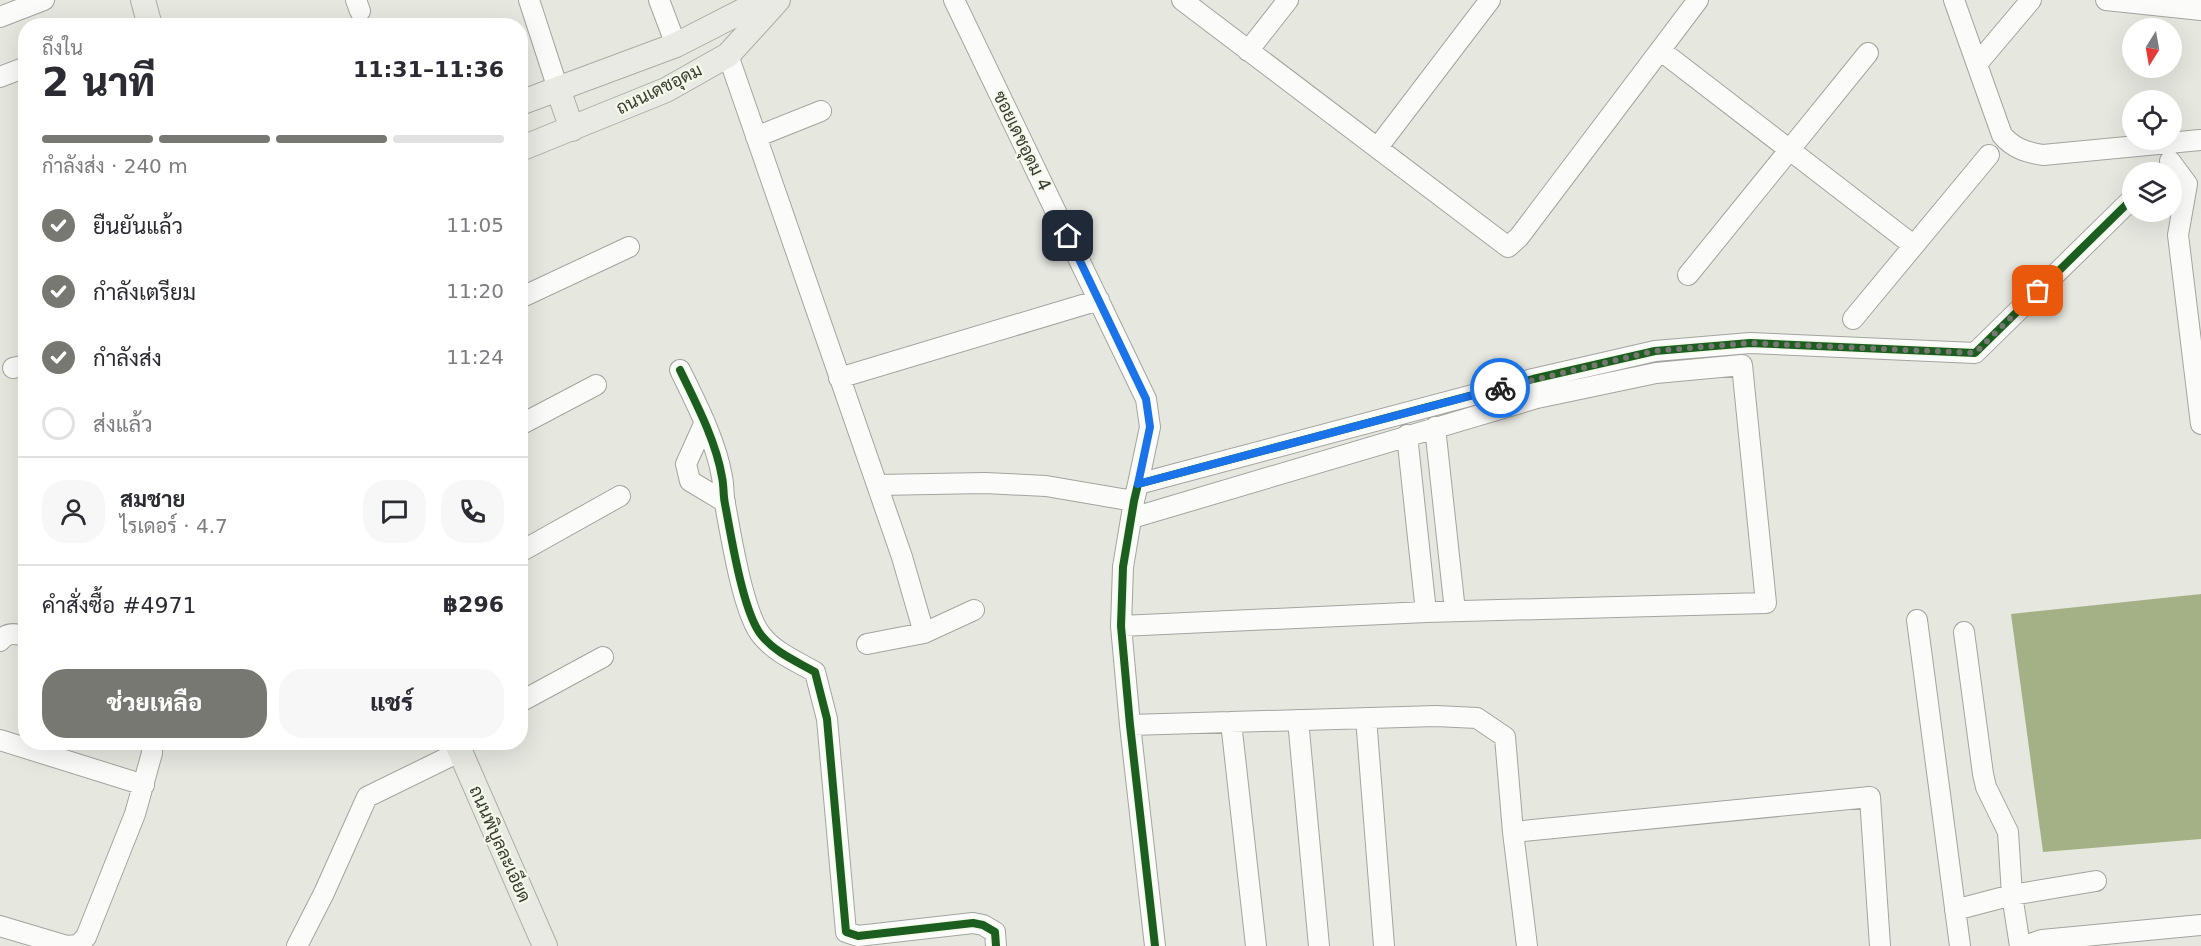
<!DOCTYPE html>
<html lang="th">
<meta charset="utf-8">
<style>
body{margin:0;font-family:"DejaVu Sans",Sarabun,sans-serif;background:#f7f7f7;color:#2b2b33;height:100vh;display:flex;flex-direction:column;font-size:22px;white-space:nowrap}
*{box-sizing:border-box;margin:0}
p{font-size:20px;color:#7c7c81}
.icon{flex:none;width:33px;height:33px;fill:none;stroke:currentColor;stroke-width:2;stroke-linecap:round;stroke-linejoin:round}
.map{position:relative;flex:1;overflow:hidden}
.drawer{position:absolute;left:18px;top:18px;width:510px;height:732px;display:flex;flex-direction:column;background:#fff;border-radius:24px;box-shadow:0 6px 24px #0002}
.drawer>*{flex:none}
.needle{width:39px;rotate:191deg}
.controls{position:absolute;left:2122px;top:18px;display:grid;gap:12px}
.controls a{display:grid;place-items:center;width:60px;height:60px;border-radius:50%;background:#fff;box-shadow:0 6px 24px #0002;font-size:30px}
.pin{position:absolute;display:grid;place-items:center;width:51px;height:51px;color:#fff;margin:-26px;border-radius:12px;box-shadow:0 3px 9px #0006}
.courier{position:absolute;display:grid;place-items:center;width:60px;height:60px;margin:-30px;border:4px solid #1a73e8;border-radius:50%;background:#fff;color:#222;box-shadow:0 2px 8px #0007}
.summary em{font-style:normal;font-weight:800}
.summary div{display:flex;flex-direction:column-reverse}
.summary{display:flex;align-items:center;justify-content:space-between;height:102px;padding:0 24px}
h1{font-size:39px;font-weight:800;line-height:45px}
.bar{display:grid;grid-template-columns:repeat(4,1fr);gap:9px 6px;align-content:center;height:72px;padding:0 24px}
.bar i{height:8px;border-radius:4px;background:#e1e1e2}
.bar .active{background:#767871}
.bar p{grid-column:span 4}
.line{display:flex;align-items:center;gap:15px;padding:0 24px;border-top:2px solid #e1e1e2}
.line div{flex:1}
.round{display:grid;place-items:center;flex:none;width:63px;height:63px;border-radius:24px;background:#f7f7f7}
ol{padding:0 24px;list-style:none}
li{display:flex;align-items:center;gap:18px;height:66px}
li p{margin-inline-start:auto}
li .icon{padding:6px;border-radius:50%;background:#767871;color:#fff;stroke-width:4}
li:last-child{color:#7c7c81}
li i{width:33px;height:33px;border:3px solid #e1e1e2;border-radius:50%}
.action{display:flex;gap:12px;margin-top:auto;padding:12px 24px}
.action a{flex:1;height:69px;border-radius:24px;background:#767871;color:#fff;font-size:24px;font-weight:800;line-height:69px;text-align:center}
.action a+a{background:#f7f7f7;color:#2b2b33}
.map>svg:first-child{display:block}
</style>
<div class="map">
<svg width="2201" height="946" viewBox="0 0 2201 946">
<rect width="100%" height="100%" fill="#e6e8e0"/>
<path fill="#a4b186" d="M2201,594V839L2043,852L2011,614Z"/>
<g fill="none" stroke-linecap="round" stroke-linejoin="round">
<defs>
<path id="minor" d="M356,0L360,11
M529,0L558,89
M659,0L676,45
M954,0L1146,399L1150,427L1138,484
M1182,0L1508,247L1519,237L1698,0
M1954,0L2002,135C2014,149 2026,152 2043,155L2200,140
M2106,0L2201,10
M0,17L44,0
M1660,50L1913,245
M1248,51L1288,0
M728,55L902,557L924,633
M1977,64L2031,0
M0,77L26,67
M756,137L821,111
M1378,147L1490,0
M2170,161L2187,184L2178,235L2201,424
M1688,275L1868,53
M520,298L629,247
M1853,319L1989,155
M13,368L26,365
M680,370C696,403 716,441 722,477C724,486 723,495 725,504C731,535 743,614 762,636C776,653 796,661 815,672L827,719L846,932L858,936L973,923L983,925L995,932L996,946
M839,378L1099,300
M704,424L686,464L690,481L725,502
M520,425L596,385
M1435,427L1455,611
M1407,435L1426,612
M877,485L985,483L1046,486L1134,501
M520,552L620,496
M1917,620L1960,946
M1121,626L1426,612L1766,603L1742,365L1656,373L1537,398L1132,518
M1964,632L1983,774L1986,787L2008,832L2012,895L2020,946
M0,641C7,632 16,633 26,637
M867,644L924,633L974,610
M520,702L603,657
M1366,718L1384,946
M1298,720L1319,946
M1231,722L1256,946
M1130,725L1436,716L1477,718L1505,737L1513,832L1527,946
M0,740L144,785
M1513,832L1870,797L1880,946
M1955,910L2012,895L2096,881
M0,926L67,946L78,945L86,937L135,814L152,753L151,742
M297,946L324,893L367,797L459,752
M1155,946L1130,725L1121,626L1123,567L1134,501L1138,484L1533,379L1655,351L1750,343L1975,353L2133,198
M2024,946L2042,940L2201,925"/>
<path id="major" d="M143,0L150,26
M558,89L572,129
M520,103L676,45L764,0
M520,149L666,90L728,55L778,0
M456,742L545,946"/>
</defs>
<use href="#minor" stroke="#a2a49e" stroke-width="22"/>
<use href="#major" stroke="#abaea2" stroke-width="26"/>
<use href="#minor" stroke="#fbfcfa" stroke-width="20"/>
<use href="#major" stroke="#e8eae3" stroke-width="24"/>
<defs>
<path id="cycleway" d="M680,370C696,403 716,441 722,477C724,486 723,495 725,504C731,535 743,614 762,636C776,653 796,661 815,672L827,719L846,932L858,936L973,923L983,925L995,932L996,946
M1155,946L1130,725L1121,626L1123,567L1134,501L1138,484L1533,379L1655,351L1750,343L1975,353L2133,198"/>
</defs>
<use href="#cycleway" stroke="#f4fae9" stroke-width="11"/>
<use href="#cycleway" stroke="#1b5e20" stroke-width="8"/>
</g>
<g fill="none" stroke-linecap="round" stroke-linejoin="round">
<path stroke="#767871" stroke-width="6" stroke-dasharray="0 10.8" d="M1500,388L1654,351L1750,343L1975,353L2038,291"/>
<path stroke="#1a73e8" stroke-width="8" d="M1068,236L1146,399L1150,427L1138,484L1500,388"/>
</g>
<g text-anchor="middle" stroke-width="4.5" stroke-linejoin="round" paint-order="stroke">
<g font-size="18" fill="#393b35" stroke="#f4fae9">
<text transform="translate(659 89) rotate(-26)" y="6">ถนนเดชอุดม</text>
<text transform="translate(1022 141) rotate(64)" y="6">ซอยเดชอุดม 4</text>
<text transform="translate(500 844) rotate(66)" y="6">ถนนพิบูลละเอียด</text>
</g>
</g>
</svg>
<div class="controls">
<a><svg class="needle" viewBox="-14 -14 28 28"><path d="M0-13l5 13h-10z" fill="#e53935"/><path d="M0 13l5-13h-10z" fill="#7c7c81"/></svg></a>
<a><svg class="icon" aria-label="locate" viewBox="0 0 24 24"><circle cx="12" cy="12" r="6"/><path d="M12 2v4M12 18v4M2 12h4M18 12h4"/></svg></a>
<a><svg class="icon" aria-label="layers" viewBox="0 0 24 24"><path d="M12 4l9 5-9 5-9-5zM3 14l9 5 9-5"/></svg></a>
</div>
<div class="pin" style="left:2038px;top:291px;background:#ea580c"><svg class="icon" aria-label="bag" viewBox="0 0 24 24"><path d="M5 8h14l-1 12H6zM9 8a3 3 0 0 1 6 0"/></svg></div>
<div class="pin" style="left:1068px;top:236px;background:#1f2937"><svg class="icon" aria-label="home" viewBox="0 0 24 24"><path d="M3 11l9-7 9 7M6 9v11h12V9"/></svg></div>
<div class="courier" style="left:1500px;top:388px"><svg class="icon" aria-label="bike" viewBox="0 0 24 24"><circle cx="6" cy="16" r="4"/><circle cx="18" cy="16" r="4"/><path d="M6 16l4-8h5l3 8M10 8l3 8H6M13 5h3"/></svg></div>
<section class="drawer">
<div class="summary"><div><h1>2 นาที</h1><p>ถึงใน</p></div><em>11:31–11:36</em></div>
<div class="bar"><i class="active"></i><i class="active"></i><i class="active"></i><i></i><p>กำลังส่ง · 240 m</p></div>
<ol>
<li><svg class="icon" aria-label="check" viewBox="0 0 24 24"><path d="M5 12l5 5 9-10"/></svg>ยืนยันแล้ว<p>11:05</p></li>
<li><svg class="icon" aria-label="check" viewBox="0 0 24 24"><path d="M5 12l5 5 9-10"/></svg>กำลังเตรียม<p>11:20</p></li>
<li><svg class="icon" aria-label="check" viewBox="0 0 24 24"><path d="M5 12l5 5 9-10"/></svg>กำลังส่ง<p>11:24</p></li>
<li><i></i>ส่งแล้ว</li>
</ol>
<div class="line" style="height:108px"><a class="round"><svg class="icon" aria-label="person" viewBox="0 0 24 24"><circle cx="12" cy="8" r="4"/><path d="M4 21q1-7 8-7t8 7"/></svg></a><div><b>สมชาย</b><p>ไรเดอร์ · 4.7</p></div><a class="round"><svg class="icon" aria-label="chat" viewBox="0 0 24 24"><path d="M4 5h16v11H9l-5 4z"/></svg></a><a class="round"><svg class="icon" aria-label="phone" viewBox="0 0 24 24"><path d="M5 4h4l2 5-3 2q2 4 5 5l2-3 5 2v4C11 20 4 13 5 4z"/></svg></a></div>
<div class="line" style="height:78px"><div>คำสั่งซื้อ #4971</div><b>฿296</b></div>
<div class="action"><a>ช่วยเหลือ</a><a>แชร์</a></div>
</section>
</div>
